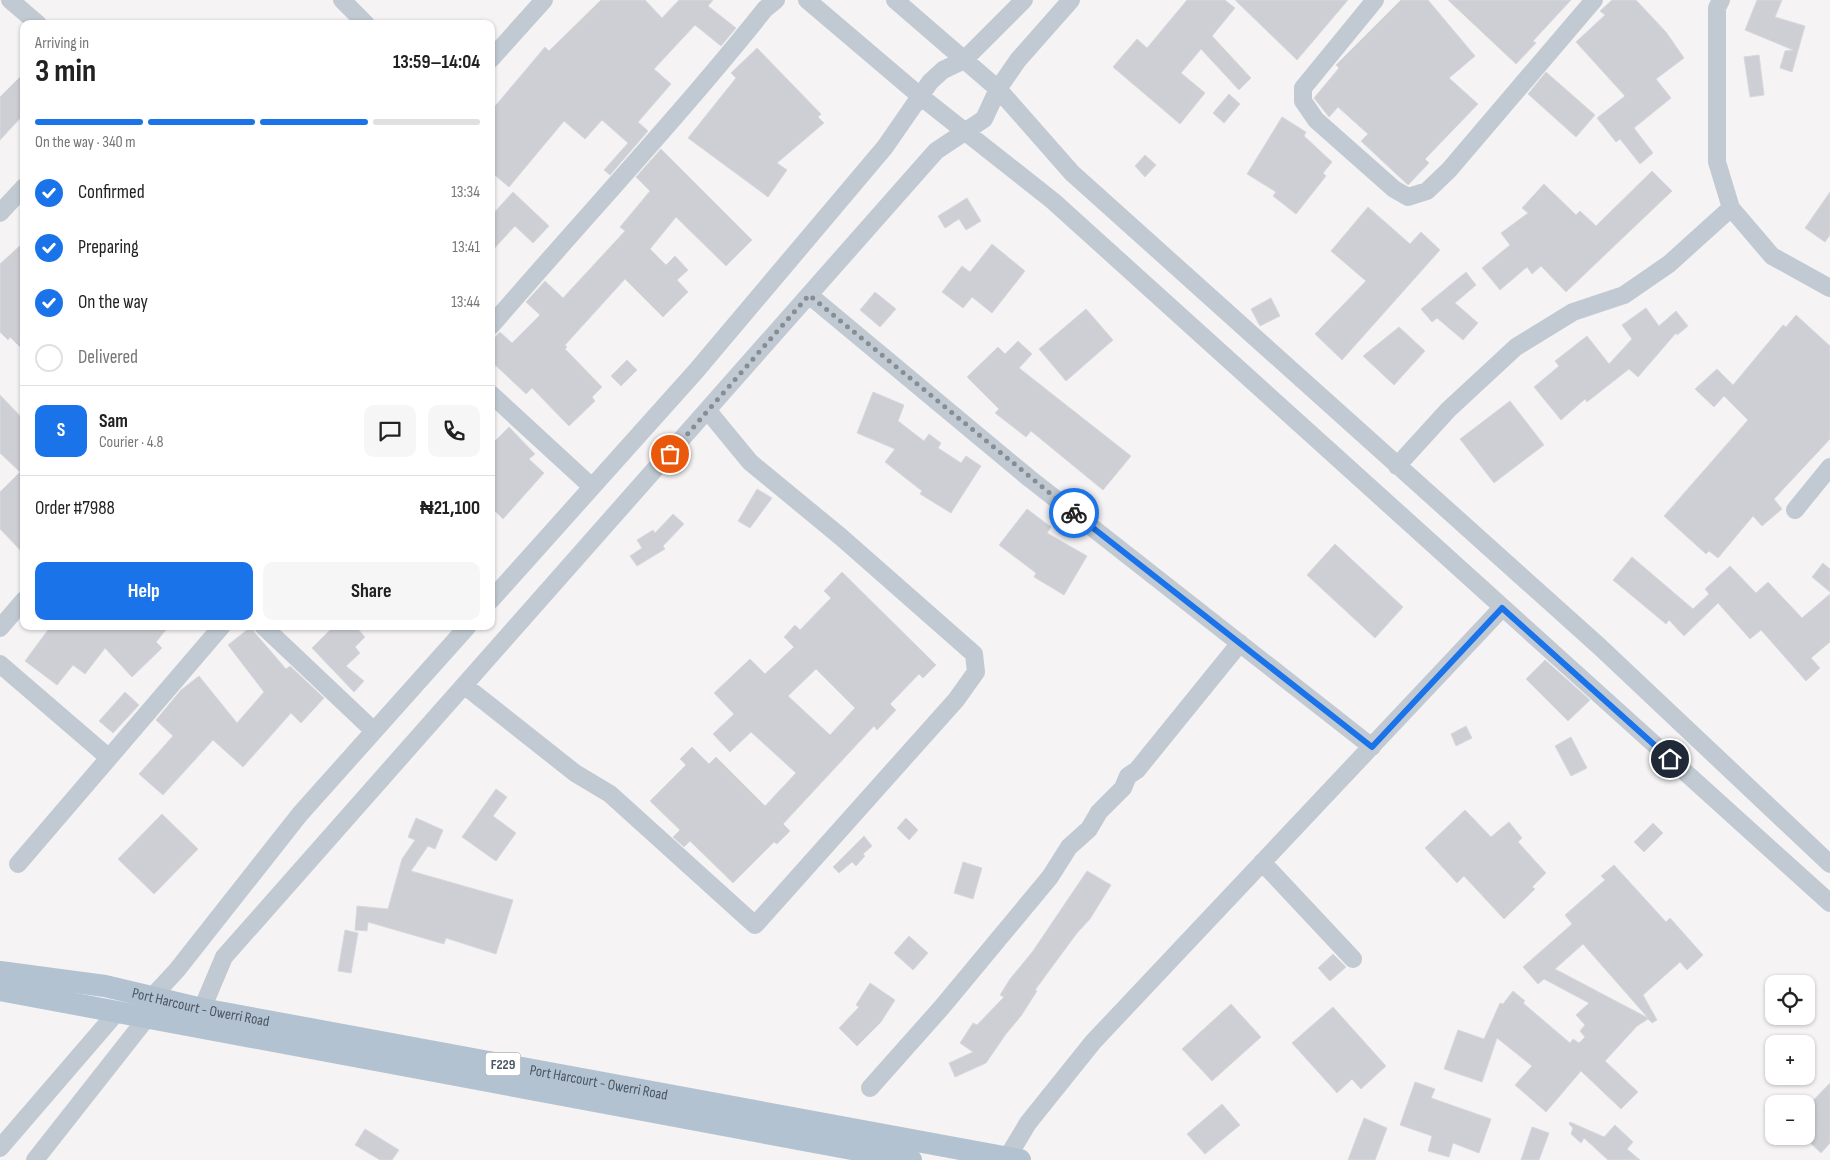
<!DOCTYPE html>
<meta charset="utf-8">
<style>
body{margin:0;font-family:"Sofia Sans Condensed",sans-serif;background:#f6f6f6;color:#222;height:100vh;display:flex;flex-direction:column;font-size:19px;white-space:nowrap}
*{box-sizing:border-box;margin:0}
p{font-size:16px;color:#767676}
.icon{flex:none;width:28px;height:28px;fill:none;stroke:currentColor;stroke-width:2;stroke-linecap:round;stroke-linejoin:round}
.map{position:relative;flex:1;overflow:hidden}
.sheet{position:absolute;left:20px;top:20px;width:475px;height:610px;display:flex;flex-direction:column;background:#fff;border-radius:10px;box-shadow:0 1px 4px #0004}
.sheet>*{flex:none}
.controls{position:absolute;left:1765px;top:975px;display:grid;gap:10px}
.controls a{display:grid;place-items:center;width:50px;height:50px;border-radius:10px;background:#fff;box-shadow:0 1px 4px #0004;font-size:25px}
.pin{position:absolute;display:grid;place-items:center;width:42px;height:42px;color:#fff;margin:-21px;border:2px solid #fff;border-radius:50%;box-shadow:0 1px 5px #0007}
.courier{position:absolute;display:grid;place-items:center;width:50px;height:50px;margin:-25px;border:4px solid #1a73e8;border-radius:50%;background:#fff;color:#222;box-shadow:0 1px 6px #0007}
.summary em{font-style:normal;font-weight:700}
.summary div{display:flex;flex-direction:column-reverse}
.summary{display:flex;align-items:center;justify-content:space-between;height:85px;padding:0 15px}
h1{font-size:32px;font-weight:700;line-height:38px}
.bar{display:grid;grid-template-columns:repeat(4,1fr);gap:8px 5px;align-content:center;height:60px;padding:0 15px}
.bar i{height:6px;border-radius:4px;background:#e0e0e0}
.bar .on{background:#1a73e8}
.bar p{grid-column:span 4}
.line{display:flex;align-items:center;gap:12px;padding:0 15px;border-top:1px solid #e0e0e0}
.line div{flex:1}
.round{display:grid;place-items:center;flex:none;width:52px;height:52px;border-radius:10px;background:#f6f6f6}
ol{padding:0 15px;list-style:none}
li{display:flex;align-items:center;gap:15px;height:55px}
li p{margin-inline-start:auto}
li .icon{padding:5px;border-radius:50%;background:#1a73e8;color:#fff;stroke-width:4}
li:last-child{color:#767676}
li i{width:28px;height:28px;border:2px solid #e0e0e0;border-radius:50%}
.cta{display:flex;gap:10px;margin-top:auto;padding:10px 15px}
.cta a{flex:1;height:58px;border-radius:10px;background:#1a73e8;color:#fff;font-size:20px;font-weight:700;line-height:58px;text-align:center}
.cta a+a{background:#f6f6f6;color:#222}
.map>svg:first-child{display:block}
</style>
<div class="map">
<svg width="1830" height="1160" viewBox="0 0 1830 1160">
<rect width="100%" height="100%" fill="#f5f3f3"/>
<path fill="#cdcfd5" stroke="#d7d9de" fill-rule="evenodd" d="M601,0H645L662,18L679,0H713L708,6L736,28L721,46L695,25L654,69L671,84L638,122L648,131L610,175L604,170L628,143L602,120L585,139L564,121L509,187L491,172V111L545,47L549,51Z
M1187,0H1225L1235,8L1212,36L1251,78L1239,90L1201,49L1181,73L1205,93L1180,124L1113,67L1137,39L1147,48Z
M1235,0H1348L1297,60Z
M1401,0H1428L1475,56L1449,78L1478,104L1425,159L1429,163L1408,185L1361,141L1368,134L1338,107L1329,117L1314,98L1339,68L1336,65Z
M1448,0H1571L1533,41L1536,43L1516,64Z
M1612,0H1636L1666,32L1684,58L1656,79L1671,98L1634,128L1653,153L1640,164L1620,139L1616,142L1597,118L1625,96L1576,42L1605,15L1600,11Z
M1757,0H1782L1775,17L1805,26L1792,72L1780,68L1785,51L1793,50L1745,30Z
M757,48L821,114L818,117L824,123L777,163L787,170L768,197L688,138L736,78L731,73Z
M1759,55L1764,95L1750,97L1744,57Z
M1546,72L1595,115L1576,137L1528,94Z
M24,73V114L0,140V97Z
M1229,94L1240,104L1224,123L1213,113Z
M1282,117L1306,132L1304,136L1332,162L1323,173L1326,176L1296,214L1273,196L1276,192L1247,174Z
M661,149L752,240L726,266L676,217L650,249L666,265L675,256L688,270L677,280L688,292L663,317L625,279L565,345L567,347L565,349L602,387L592,397L595,401L569,426L532,388L526,394L491,361V342L500,332L512,343L540,315L526,302L545,281L563,298L625,231L620,227L650,191L636,177Z
M1145,155L1156,165L1145,177L1135,166Z
M1652,171L1672,191L1566,292L1541,266L1532,274L1527,267L1500,290L1482,268L1510,245L1501,233L1528,213L1522,208L1544,184L1576,215L1580,211L1596,226Z
M513,192L549,226L533,243L515,226L491,252V216Z
M1830,192V235L1825,242L1805,228Z
M967,198L981,221L966,230L959,219L945,228L938,216Z
M1368,207L1410,244L1421,232L1440,250L1342,360L1315,334L1366,281L1331,251Z
M24,242V351L10,337L8,340L0,332V264Z
M992,244L1025,271L992,313L972,297L963,308L942,292L962,266L970,272Z
M1466,272L1476,285L1455,303L1478,323L1463,340L1437,318L1432,322L1421,309Z
M875,292L896,309L880,327L860,310Z
M1271,298L1280,316L1260,326L1251,309Z
M1646,308L1659,326L1676,311L1688,326L1677,335L1676,333L1638,377L1629,369L1587,402L1585,399L1561,420L1534,387L1559,366L1555,361L1587,336L1609,364L1632,339L1622,325Z
M1086,309L1113,340L1066,381L1039,349Z
M1796,315L1830,346V439L1774,499L1782,509L1762,526L1753,516L1718,558L1709,551L1706,554L1664,516L1748,420L1724,396L1714,407L1695,389L1717,369L1733,385L1783,325L1786,327Z
M1399,327L1425,351L1394,385L1363,356Z
M1018,341L1032,354L1019,368L1131,456L1103,490L1031,431L1026,437L995,413L999,409L967,377L998,347L1005,354Z
M627,360L637,370L621,386L611,376Z
M873,392L904,405L898,421L924,441L929,434L941,443L938,448L961,463L966,456L981,466L951,513L920,494L922,491L885,462L895,449L857,433Z
M0,395L24,420V554L0,529V492L20,472L0,453Z
M1510,401L1544,445L1494,483L1460,439Z
M509,427L535,454L529,459L544,473L503,519L491,507V445Z
M757,489L772,498L750,528L738,521Z
M1027,509L1051,527L1047,533L1087,556L1064,595L1034,577L1036,573L999,545Z
M673,514L684,524L663,546L665,549L637,566L630,556L642,548L637,540L653,530L655,533Z
M1335,544L1403,607L1375,638L1307,575Z
M1632,557L1693,609L1709,594L1705,589L1730,566L1756,593L1768,582L1802,618L1830,594V642L1811,658L1820,668L1806,681L1761,630L1750,639L1718,603L1684,636L1669,620L1666,624L1613,580Z
M1823,563L1830,569V592L1812,577Z
M842,572L936,665L923,678L919,674L890,704L896,710L877,730L874,726L783,824L790,831L777,844L774,842L733,883L690,841L684,847L673,837L680,830L650,801L686,765L680,759L692,747L709,764L716,757L765,806L796,773L751,732L730,752L713,734L734,714L714,693L750,659L765,674L794,647L784,637L795,625L800,630L831,598L824,591ZM816,669L855,708L830,735L788,696Z
M51,626H169L156,642L162,648L132,677L105,648L85,674L73,665L57,685L25,661Z
M252,626L255,633L286,669L290,666L324,698L301,723L291,713L243,767L213,740L163,795L139,774L173,736L156,720L181,690L199,676L237,723L264,692L228,645Z
M334,626H355L365,637L355,647L360,653L346,666L364,681L354,692L312,648Z
M1545,660L1590,700L1568,721L1526,679Z
M125,692L139,705L113,733L99,721Z
M1466,726L1472,738L1456,746L1451,734Z
M1571,737L1587,768L1571,776L1555,746Z
M496,789L507,797L493,816L516,833L496,861L462,837Z
M1465,810L1491,837L1509,822L1522,838L1518,842L1546,873L1532,887L1535,889L1504,919L1464,876L1457,883L1425,848Z
M162,814L198,849L154,894L118,859Z
M416,818L443,830L435,849L428,846L411,871L513,900L496,954L446,938L444,944L368,922L367,931L355,930L357,906L388,909L402,859L415,840L408,837Z
M906,818L918,830L909,840L897,828Z
M1653,823L1663,833L1644,852L1634,842Z
M864,836L872,846L863,854L865,856L856,866L852,862L839,873L833,867Z
M963,862L982,868L973,899L954,893Z
M1614,865L1666,922L1670,918L1703,955L1687,970L1680,962L1643,995L1657,1020L1652,1023L1648,1019L1637,1026L1605,1061L1638,1092L1621,1109L1581,1071L1546,1112L1515,1085L1532,1066L1497,1038L1482,1082L1444,1069L1458,1030L1484,1039L1500,1003L1503,1004L1513,991L1525,1001L1523,1003L1570,1043L1573,1039L1579,1043L1585,1037L1580,1031L1585,1025L1576,1015L1589,1003L1544,979L1538,984L1523,967L1572,924L1565,915L1605,880L1601,876ZM1583,944L1648,1018L1555,969Z
M1087,871L1111,885L1090,919L1077,933L1035,990L1037,991L1021,1016L1006,1034L986,1063L955,1077L949,1063L973,1052L960,1043L973,1023L977,1025L1004,997L1000,995L1010,979L1033,951Z
M345,930L358,933L351,973L338,971Z
M909,936L928,953L913,970L894,953Z
M1333,954L1346,967L1330,981L1318,968Z
M870,983L895,1000L881,1022L857,1046L839,1028L859,1007L856,1005Z
M1231,1004L1261,1037L1212,1081L1182,1049Z
M1333,1007L1386,1066L1361,1089L1352,1079L1337,1093L1292,1043Z
M1415,1082L1435,1089L1431,1098L1491,1119L1479,1153L1453,1143L1449,1157L1428,1151L1432,1136L1400,1125Z
M1830,1083V1143L1821,1153L1806,1139V1108Z
M1222,1104L1240,1125L1205,1154L1187,1134Z
M1364,1118L1387,1128L1375,1160H1348Z
M1570,1122L1604,1137L1615,1125L1633,1142L1627,1149L1640,1160H1608L1584,1138L1581,1143L1571,1134L1573,1128L1569,1124Z
M1532,1127L1549,1133L1539,1160H1521Z
M365,1129L399,1150L392,1160H380L355,1145Z"/>
<g fill="none" stroke-linecap="round" stroke-linejoin="round">
<path stroke="#c1cad2" stroke-width="18" d="M10,0L38,24
M342,0L366,24
M807,0L920,96L1053,201L1830,903
M895,0L998,89L1072,173L1600,647L1830,864
M1375,0L1303,88V101L1316,120L1394,189L1408,197L1427,191L1449,170L1594,0
M1721,0L1717,8V162L1731,208L1772,256L1830,288
M491,59L544,0
M0,213L24,187
M809,295L1029,478L1372,747
M491,326C582,220 678,118 765,9L776,0
M491,394L592,487
M1397,466L1448,410L1516,347L1573,312L1624,295L1669,264L1731,208
M1795,510L1830,467
M491,600L696,371L885,147L930,82L943,70L964,60L1024,0
M263,626L374,731
M0,628L24,600
M0,664L108,757
M465,686L575,773L610,794L755,925L956,700L976,672L974,654L841,537L750,462L708,411
M1262,862L1353,959
M18,864L222,626
M152,997L177,970L300,814L468,626
M202,1009L224,957L936,151L984,119L998,89L1018,60L1071,0
M870,1088L942,1007L1050,877L1069,847L1089,829L1099,812L1123,788L1128,776L1137,770L1240,643
M0,1148L118,1011
M1007,1158L1028,1123L1093,1042L1502,608
M35,1160L146,1019"/>
<g stroke="#b3c2d1" stroke-width="22">
<path id="s1" d="M0,972L105,986L202,1009L1020,1160"/>
<path d="M0,990L911,1160"/>
</g>
</g>
<g fill="none" stroke-linecap="round" stroke-linejoin="round">
<path stroke="#868d94" stroke-width="5" stroke-dasharray="0 9" d="M670,454L809,295L1074,513"/>
<path stroke="#1a73e8" stroke-width="6" d="M1074,513L1372,747L1502,608L1670,759"/>
</g>
<g text-anchor="middle" stroke-width="4" stroke-linejoin="round" paint-order="stroke">
<rect fill="#fff" stroke="#808990" stroke-width="1" x="485.5" y="1052.5" width="35" height="23" rx="4"/>
<g font-size="14" font-weight="bold" fill="#4a5661">
<text x="503" y="1069">F229</text>
</g>
<g font-size="15" fill="#4a5661" stroke="#fff">
<text dy="5" stroke="none"><textPath href="#s1" startOffset="204">Port Harcourt - Owerri Road</textPath></text>
<text dy="5" stroke="none"><textPath href="#s1" startOffset="609">Port Harcourt - Owerri Road</textPath></text>
</g>
</g>
</svg>
<div class="controls">
<a><svg class="icon" aria-label="locate" viewBox="0 0 24 24"><circle cx="12" cy="12" r="6"/><path d="M12 2v4M12 18v4M2 12h4M18 12h4"/></svg></a>
<a>+</a>
<a>−</a>
</div>
<div class="pin" style="left:670px;top:454px;background:#ea580c"><svg class="icon" aria-label="bag" viewBox="0 0 24 24"><path d="M5 8h14l-1 12H6zM9 8a3 3 0 0 1 6 0"/></svg></div>
<div class="pin" style="left:1670px;top:759px;background:#1f2937"><svg class="icon" aria-label="home" viewBox="0 0 24 24"><path d="M3 11l9-7 9 7M6 9v11h12V9"/></svg></div>
<div class="courier" style="left:1074px;top:513px"><svg class="icon" aria-label="bike" viewBox="0 0 24 24"><circle cx="6" cy="16" r="4"/><circle cx="18" cy="16" r="4"/><path d="M6 16l4-8h5l3 8M10 8l3 8H6M13 5h3"/></svg></div>
<section class="sheet">
<div class="summary"><div><h1>3 min</h1><p>Arriving in</p></div><em>13:59–14:04</em></div>
<div class="bar"><i class="on"></i><i class="on"></i><i class="on"></i><i></i><p>On the way · 340 m</p></div>
<ol>
<li><svg class="icon" aria-label="check" viewBox="0 0 24 24"><path d="M5 12l5 5 9-10"/></svg>Confirmed<p>13:34</p></li>
<li><svg class="icon" aria-label="check" viewBox="0 0 24 24"><path d="M5 12l5 5 9-10"/></svg>Preparing<p>13:41</p></li>
<li><svg class="icon" aria-label="check" viewBox="0 0 24 24"><path d="M5 12l5 5 9-10"/></svg>On the way<p>13:44</p></li>
<li><i></i>Delivered</li>
</ol>
<div class="line" style="height:90px"><b class="round" style="background:#1a73e8;color:#fff">S</b><div><b>Sam</b><p>Courier · 4.8</p></div><a class="round"><svg class="icon" aria-label="chat" viewBox="0 0 24 24"><path d="M4 5h16v11H9l-5 4z"/></svg></a><a class="round"><svg class="icon" aria-label="phone" viewBox="0 0 24 24"><path d="M5 4h4l2 5-3 2q2 4 5 5l2-3 5 2v4C11 20 4 13 5 4z"/></svg></a></div>
<div class="line" style="height:65px"><div>Order #7988</div><b>₦21,100</b></div>
<div class="cta"><a>Help</a><a>Share</a></div>
</section>
</div>
